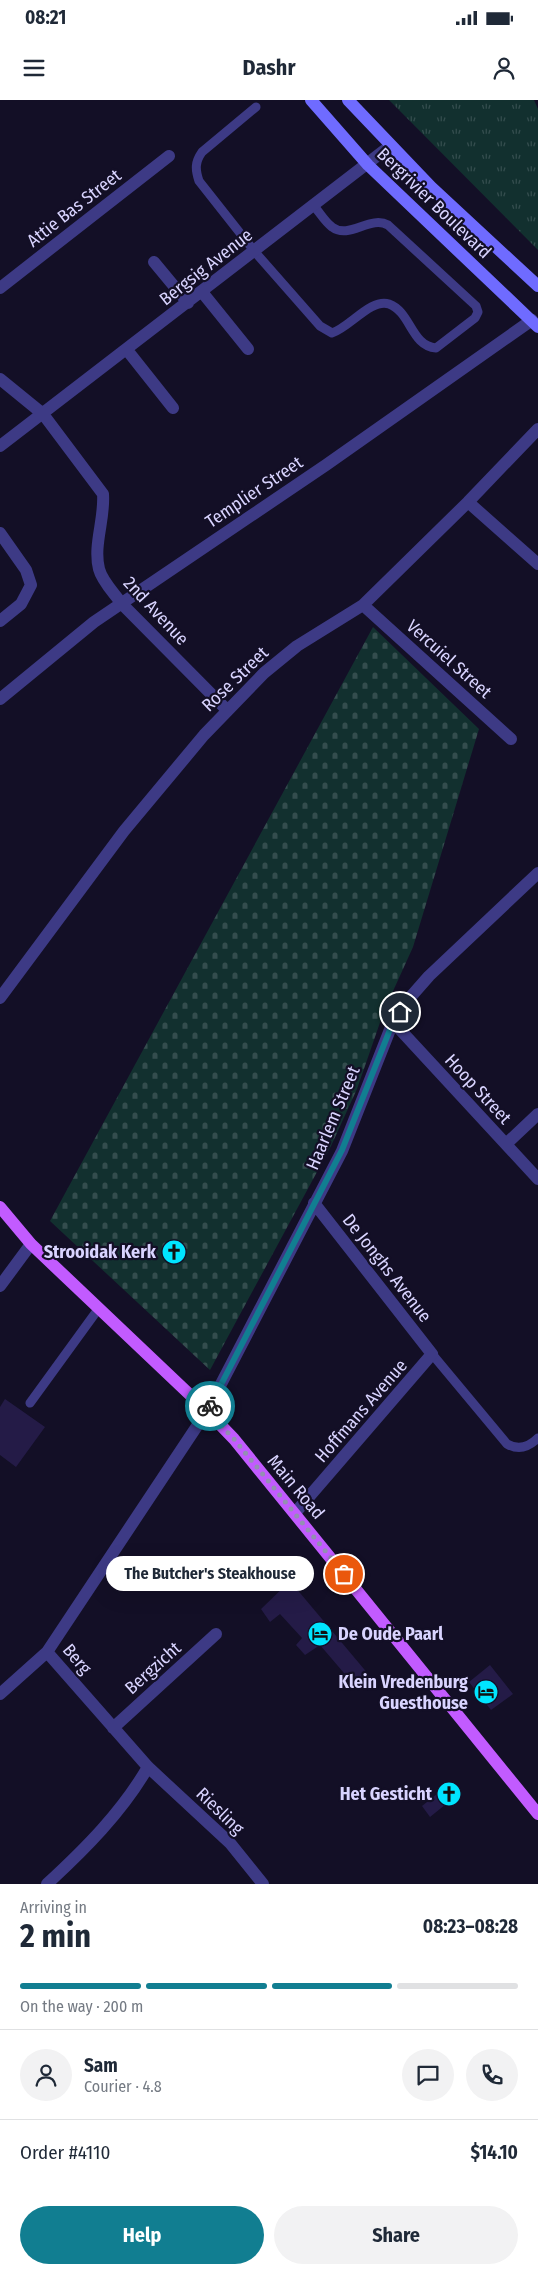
<!DOCTYPE html>
<meta charset="utf-8">
<style>
body{margin:0;font-family:"Fira Sans Condensed",sans-serif;background:#f2f2f3;color:#1f2937;height:100vh;display:flex;flex-direction:column;font-size:19px;white-space:nowrap}
*{box-sizing:border-box;margin:0}
p{font-size:16px;color:#747a83}
.icon{flex:none;width:28px;height:28px;fill:none;stroke:currentColor;stroke-width:2;stroke-linecap:round;stroke-linejoin:round}
.map{position:relative;height:1784px;overflow:hidden}
.panel{display:flex;flex-direction:column;background:#fff;flex:1}
.panel>*{flex:none}
.pin{position:absolute;display:grid;place-items:center;width:42px;height:42px;color:#fff;margin:-21px;border:2px solid #fff;border-radius:50%;box-shadow:0 1px 5px #0007}
.courier{position:absolute;display:grid;place-items:center;width:50px;height:50px;margin:-25px;border:4px solid #117e91;border-radius:50%;background:#fff;color:#222;box-shadow:0 1px 6px #0007}
.bubble{position:absolute;height:35px;border-radius:18px;background:#fff;box-shadow:0 5px 20px #0002;font-size:16px;font-weight:700;line-height:35px;text-align:center}
.summary em{font-style:normal;font-weight:700}
.summary div{display:flex;flex-direction:column-reverse}
.summary{display:flex;align-items:center;justify-content:space-between;height:85px;padding:0 20px}
h1{font-size:32px;font-weight:700;line-height:38px}
.bar{display:grid;grid-template-columns:repeat(4,1fr);gap:8px 5px;align-content:center;height:60px;padding:0 20px}
.bar i{height:6px;border-radius:4px;background:#e0e1e3}
.bar .active{background:#117e91}
.bar p{grid-column:span 4}
.line{display:flex;align-items:center;gap:12px;padding:0 20px;border-top:1px solid #e0e1e3}
.line div{flex:1}
.round{display:grid;place-items:center;flex:none;width:52px;height:52px;border-radius:26px;background:#f2f2f3}
.cta{display:flex;gap:10px;margin-top:auto;padding:10px 20px}
.cta a{flex:1;height:58px;border-radius:30px;background:#117e91;color:#fff;font-size:20px;font-weight:700;line-height:58px;text-align:center}
.cta a+a{background:#f2f2f3;color:#1f2937}
.status{display:flex;justify-content:space-between;align-items:center;height:35px;padding:0 25px;background:#fff;direction:ltr}
.status svg{height:14px;fill:currentColor}
header{display:flex;justify-content:space-between;align-items:center;height:65px;padding:0 20px;background:#fff;font-size:22px;font-weight:700}
.map>svg:first-child{display:block}
</style>
<div class="status"><b>08:21</b><svg viewBox="0 0 49 12"><path d="M0 12V9h3v3zM5 12V6h3v6zM10 12V3h3v9zM15 12V0h3v12zM26 1h20v11H26zM47 4h2v5h-2z"/></svg></div>
<header><svg class="icon" aria-label="menu" viewBox="0 0 24 24"><path d="M4 6h16M4 12h16M4 18h16"/></svg>Dashr<svg class="icon" aria-label="person" viewBox="0 0 24 24"><circle cx="12" cy="8" r="4"/><path d="M4 21q1-7 8-7t8 7"/></svg></header>
<div class="map">
<svg width="538" height="1784" viewBox="0 0 538 1784">
<defs>
<pattern id="cemetery-stones" width="16" height="16" patternUnits="userSpaceOnUse" patternTransform="scale(1.25)"><rect width="16" height="16" fill="#12302f"/><path d="M2 7V4a2 2 0 0 1 4 0v3zM10 15v-3a2 2 0 0 1 4 0v3z" fill="#344d4e"/></pattern>
<pattern id="park-tufts" width="24" height="20" patternUnits="userSpaceOnUse" patternTransform="scale(1.25)"><rect width="24" height="20" fill="#12302f"/><path d="M3 7l-1-3M5 7V3M7 7l1-3M15 17l-1-3M17 17v-4M19 17l1-3" fill="none" stroke="#344d4e"/></pattern>
</defs>
<rect width="100%" height="100%" fill="#130f26"/>
<path fill="url(#cemetery-stones)" d="M373,527L479,629L413,847L384,911L357,989L331,1046L210,1270L50,1121Z"/>
<path fill="url(#park-tufts)" d="M389,0H534L538,9V150Z"/>
<path fill="#241b47" d="M5,1299L45,1327L16,1367L0,1355V1307Z
M290,1481L369,1575L355,1586L320,1545L305,1555L296,1545L302,1538L280,1514L270,1522L261,1509Z
M490,1565L513,1594L491,1610L469,1582Z
M452,1682L461,1692L430,1717L422,1706Z"/>
<g fill="none" stroke-linecap="round" stroke-linejoin="round">
<path stroke="#3d3a85" stroke-width="9" d="M256,7L202,52C195,62 195,69 199,81L255,152L320,226L332,233C349,228 371,198 389,204C411,212 411,246 436,248L475,218L478,212L476,206L388,125C370,115 349,140 332,127C325,122 320,113 314,106
M432,1254L507,1344C519,1351 529,1347 538,1338
M30,1303L99,1208"/>
<path stroke="#3d3a85" stroke-width="12" d="M154,162L188,203
M0,188L169,56
M202,192L248,249
M127,250L173,308
M0,279L43,314L103,394C105,419 93,445 99,469C102,481 114,493 121,503L227,610
M0,346L390,46
M468,402L538,464
M0,433L26,470L31,485L21,504L0,521
M363,505L511,639
M0,599L94,522L326,365L532,220
M0,898L124,731L204,635L264,573L297,546L363,505L468,402L538,329
M393,922L538,1079
M506,1044L538,1014
M0,1186L31,1144
M295,1413L432,1254L314,1103
M0,1594L47,1552
M113,1628L216,1534
M47,1784C85,1749 122,1712 148,1667
M263,1784L230,1743L148,1667L47,1552L207,1311L342,1051L393,922L407,901L429,876L538,773"/>
<path stroke="#6f6bff" stroke-width="12" d="M311,0L368,65L538,227
M348,0L431,87L538,186"/>
<path stroke="#c25bff" stroke-width="12" d="M0,1107L31,1144L207,1311L234,1339L538,1714"/>
</g>
<g fill="none" stroke-linecap="round" stroke-linejoin="round">
<path stroke="#948fb3" stroke-width="5" stroke-dasharray="0 9" d="M210,1306L207,1311L234,1339L344,1474"/>
<path stroke="#117e91" stroke-width="6" d="M210,1306L342,1050L393,922L400,912"/>
</g>
<defs>
<symbol id="church-disc" viewBox="-11 -11 22 22"><circle r="9.5" fill="#00e5ff" stroke="#130f26"/><path d="M-1.2-6h2.4v3.5h3.3v2.4h-3.3V6h-2.4V-.1h-3.3v-2.4h3.3Z" fill="#111"/></symbol>
<symbol id="hotel-disc" viewBox="-11 -11 22 22"><circle r="9.5" fill="#00e5ff" stroke="#130f26"/><path d="M-6-4.5h1.5V1H6V5H4.5V3h-9V5H-6ZM-4 0a1.8 1.8 0 1 1 3.6 0ZM.5 0V-2.5h3Q6-2.5 6 0Z" fill="#111"/></symbol>
</defs>
<g fill-rule="evenodd">
<use href="#church-disc" x="160" y="1138" width="28" height="28"/>
<use href="#hotel-disc" x="306" y="1520" width="28" height="28"/>
<use href="#hotel-disc" x="472" y="1578" width="28" height="28"/>
<use href="#church-disc" x="435" y="1680" width="28" height="28"/>
</g>
<g text-anchor="middle" stroke-width="4.5" stroke-linejoin="round" paint-order="stroke">
<g font-size="18" fill="#d9d4ff" stroke="#130f26">
<text transform="translate(434 103) rotate(44)" y="6">Bergrivier Boulevard</text>
<text transform="translate(74 108) rotate(-38)" y="6">Attie Bas Street</text>
<text transform="translate(206 167) rotate(-38)" y="6">Bergsig Avenue</text>
<text transform="translate(254 392) rotate(-34)" y="6">Templier Street</text>
<text transform="translate(156 511) rotate(47)" y="6">2nd Avenue</text>
<text transform="translate(449 559) rotate(42)" y="6">Vercuiel Street</text>
<text transform="translate(235 579) rotate(-44)" y="6">Rose Street</text>
<text transform="translate(478 989) rotate(47)" y="6">Hoop Street</text>
<text transform="translate(333 1018) rotate(-67)" y="6">Haarlem Street</text>
<text transform="translate(387 1168) rotate(52)" y="6">De Jonghs Avenue</text>
<text transform="translate(361 1311) rotate(-49)" y="6">Hoffmans Avenue</text>
<text transform="translate(296 1387) rotate(50)" y="6">Main Road</text>
<text transform="translate(77 1559) rotate(50)" y="6">Berg</text>
<text transform="translate(153 1568) rotate(-42)" y="6">Bergzicht</text>
<text transform="translate(220 1711) rotate(44)" y="6">Riesling</text>
</g>
<g font-size="18" font-weight="bold" fill="#d9d4ff" stroke="#130f26" text-anchor="end">
<text x="156" y="1158">Strooidak Kerk</text>
<text x="338" y="1540" text-anchor="start">De Oude Paarl</text>
<text x="468" y="1588">Klein Vredenburg<tspan x="468" dy="21">Guesthouse</tspan></text>
<text x="432" y="1700">Het Gesticht</text>
</g>
</g>
</svg>
<div class="pin" style="left:344px;top:1474px;background:#ea580c"><svg class="icon" aria-label="bag" viewBox="0 0 24 24"><path d="M5 8h14l-1 12H6zM9 8a3 3 0 0 1 6 0"/></svg></div>
<div class="pin" style="left:400px;top:912px;background:#1f2937"><svg class="icon" aria-label="home" viewBox="0 0 24 24"><path d="M3 11l9-7 9 7M6 9v11h12V9"/></svg></div>
<div class="courier" style="left:210px;top:1306px"><svg class="icon" aria-label="bike" viewBox="0 0 24 24"><circle cx="6" cy="16" r="4"/><circle cx="18" cy="16" r="4"/><path d="M6 16l4-8h5l3 8M10 8l3 8H6M13 5h3"/></svg></div>
<div class="bubble" style="left:106px;top:1456px;width:208px">The Butcher's Steakhouse</div>
</div>
<section class="panel">
<div class="summary"><div><h1>2 min</h1><p>Arriving in</p></div><em>08:23–08:28</em></div>
<div class="bar"><i class="active"></i><i class="active"></i><i class="active"></i><i></i><p>On the way · 200 m</p></div>
<div class="line" style="height:90px"><a class="round"><svg class="icon" aria-label="person" viewBox="0 0 24 24"><circle cx="12" cy="8" r="4"/><path d="M4 21q1-7 8-7t8 7"/></svg></a><div><b>Sam</b><p>Courier · 4.8</p></div><a class="round"><svg class="icon" aria-label="chat" viewBox="0 0 24 24"><path d="M4 5h16v11H9l-5 4z"/></svg></a><a class="round"><svg class="icon" aria-label="phone" viewBox="0 0 24 24"><path d="M5 4h4l2 5-3 2q2 4 5 5l2-3 5 2v4C11 20 4 13 5 4z"/></svg></a></div>
<div class="line" style="height:65px"><div>Order #4110</div><b>$14.10</b></div>
<div class="cta"><a>Help</a><a>Share</a></div>
</section>
